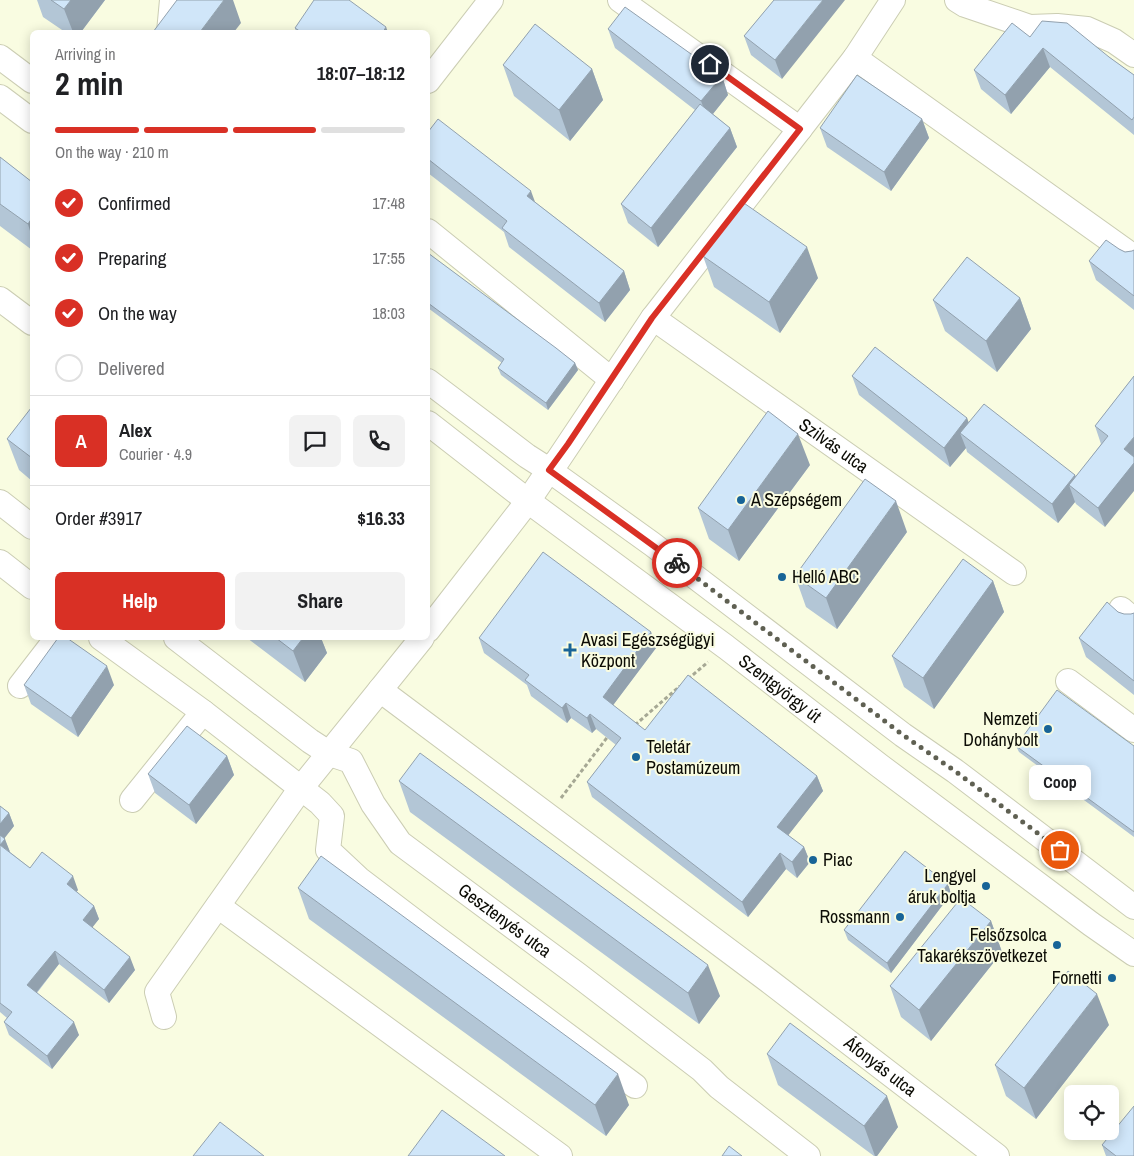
<!DOCTYPE html>
<meta charset="utf-8">
<style>
body{margin:0;font-family:"Archivo Narrow",sans-serif;background:#f2f2f2;color:#202124;height:100vh;display:flex;flex-direction:column;font-size:19px;white-space:nowrap}
*{box-sizing:border-box;margin:0}
p{font-size:16px;color:#757577}
.icon{flex:none;width:28px;height:28px;fill:none;stroke:currentColor;stroke-width:2;stroke-linecap:round;stroke-linejoin:round}
.map{position:relative;flex:1;overflow:hidden}
.sheet{position:absolute;left:30px;top:30px;width:400px;height:610px;display:flex;flex-direction:column;background:#fff;border-radius:8px;box-shadow:0 2px 12px #0003}
.sheet>*{flex:none}
.controls{position:absolute;left:1064px;top:1085px;display:grid;gap:10px}
.controls a{display:grid;place-items:center;width:55px;height:55px;border-radius:8px;background:#fff;box-shadow:0 2px 12px #0003;font-size:25px}
.pin{position:absolute;display:grid;place-items:center;width:42px;height:42px;color:#fff;margin:-21px;border:2px solid #fff;border-radius:50%;box-shadow:0 1px 5px #0007}
.courier{position:absolute;display:grid;place-items:center;width:50px;height:50px;margin:-25px;border:4px solid #d93025;border-radius:50%;background:#fff;color:#222;box-shadow:0 1px 6px #0007}
.bubble{position:absolute;height:35px;border-radius:8px;background:#fff;box-shadow:0 2px 12px #0003;font-size:16px;font-weight:800;line-height:35px;text-align:center}
.summary em{font-style:normal;font-weight:800}
.summary div{display:flex;flex-direction:column-reverse}
.summary{display:flex;align-items:center;justify-content:space-between;height:85px;padding:0 25px}
h1{font-size:32px;font-weight:800;line-height:38px}
.bar{display:grid;grid-template-columns:repeat(4,1fr);gap:8px 5px;align-content:center;height:60px;padding:0 25px}
.bar i{height:6px;border-radius:4px;background:#e0e0e0}
.bar .selected{background:#d93025}
.bar p{grid-column:span 4}
.line{display:flex;align-items:center;gap:12px;padding:0 25px;border-top:1px solid #e0e0e0}
.line div{flex:1}
.round{display:grid;place-items:center;flex:none;width:52px;height:52px;border-radius:8px;background:#f2f2f2}
ol{padding:0 25px;list-style:none}
li{display:flex;align-items:center;gap:15px;height:55px}
li p{margin-inline-start:auto}
li .icon{padding:5px;border-radius:50%;background:#d93025;color:#fff;stroke-width:4}
li:last-child{color:#757577}
li i{width:28px;height:28px;border:2px solid #e0e0e0;border-radius:50%}
.action{display:flex;gap:10px;margin-top:auto;padding:10px 25px}
.action a{flex:1;height:58px;border-radius:8px;background:#d93025;color:#fff;font-size:20px;font-weight:800;line-height:58px;text-align:center}
.action a+a{background:#f2f2f2;color:#202124}
.map>svg:first-child{display:block}
</style>
<div class="map">
<svg width="1134" height="1156" viewBox="0 0 1134 1156">
<rect width="100%" height="100%" fill="#f9fce1"/>
<g fill="none" stroke-linecap="round" stroke-linejoin="round">
<defs>
<g id="minor">
<path d="M620,0L800,129"/>
<path d="M957,0L965,5L1030,27L1057,26L1087,29L1114,41L1134,55"/>
<path d="M169,32L172,0"/>
<path d="M0,57L32,81"/>
<path d="M855,58L1134,257"/>
<path d="M428,81L491,0"/>
<path d="M0,97L32,121"/>
<path d="M428,231L612,380"/>
<path d="M0,299L32,323"/>
<path id="s1" d="M653,318L1014,573"/>
<path d="M428,381L527,456L549,470L652,544L903,735L955,771L1134,907"/>
<path id="s2" d="M428,423L528,501L726,647L880,766L1091,924L1134,954"/>
<path d="M0,502L32,527"/>
<path d="M0,562L32,587"/>
<path d="M1121,609L1134,620"/>
<path d="M428,630L528,501L549,470L558,460L653,318L855,58L893,0"/>
<path d="M101,638L203,712L320,803L332,816L328,850L359,879L430,933L635,1086"/>
<path id="s3" d="M176,638L310,741L330,754L351,761L373,804L400,843L578,975L702,1070L719,1087L808,1156"/>
<path d="M1068,681L1134,730"/>
<path d="M20,686L57,638"/>
<path id="s4" d="M380,690L765,978L997,1156"/>
<path d="M132,800L203,712"/>
<path d="M218,906L560,1156"/>
<path d="M164,1017L157,992L301,788L422,638"/>
</g>
</defs>
<use href="#minor" stroke="#cbcdb3" stroke-width="26"/>
<path stroke="#a6a894" stroke-width="3" stroke-dasharray="4 2.5" stroke-linecap="butt" d="M688,679L708,662
M635,725L680,686
M561,798L609,735"/>
<use href="#minor" stroke="#fff" stroke-width="24"/>
</g>
<path fill="#b3c6d6" d="M37,0H105L81,32H65L43,17Z
M774,0L782,79L751,55L744,36Z
M295,28L388,32H296Z
M608,29L722,76L728,95L713,114L730,128L737,147L658,247L628,223L621,204L695,110L615,48Z
M1030,37L1109,57L1134,75V135L1050,67L1011,114L981,89L974,70Z
M503,65L592,69L603,100L570,141L514,96Z
M922,119L929,138L891,191L827,147L820,128Z
M428,132L535,202L624,271L630,290L605,322L509,247L504,232L428,173Z
M0,157L32,182V250L0,226Z
M1119,249L1125,252L1132,251L1134,250V310L1096,280L1089,261Z
M428,253L575,363L578,370L548,410L501,375L498,368L502,363L428,308Z
M703,256L818,278L780,333L714,287Z
M1020,298L1031,329L997,372L945,331L933,300Z
M852,376L967,418L969,423L1075,475L1076,477L1101,444L1095,426L1134,376L1105,527L1076,504L1075,502L1058,523L967,452L966,448L950,467L859,395Z
M32,409V481L19,470L7,439Z
M810,465L739,561L709,539L698,508Z
M907,532L837,629L806,607L795,576Z
M993,581L1004,612L934,709L904,687L892,656Z
M1118,612L1124,614H1131L1134,613V695L1086,657L1079,638Z
M651,632L656,648L613,705L645,730L817,776L823,791L788,835L804,847L810,862L797,878L786,869L748,917L592,797L587,782L616,745L596,729L592,733L571,718L567,723L531,696L527,685L484,653L479,638Z
M247,638H321L327,653L305,682Z
M24,685H114L78,737L31,704Z
M1016,746H1134V837L1019,752Z
M227,756L234,775L196,824L155,793L148,774Z
M399,781L720,996L699,1024L410,812Z
M0,806L9,813L14,826L4,838L10,852L30,868L78,890L76,892L94,906L99,919L92,927L135,970L109,1003L59,964L37,993L79,1035L52,1069L9,1035L4,1022L7,1018L0,1012Z
M948,884L951,894L891,973L848,940L844,930Z
M298,888L629,1105L606,1136L309,919Z
M991,921L1002,952L931,1041L901,1017L890,986Z
M1109,1025L1036,1119L1006,1096L995,1065Z
M767,1054L898,1127L877,1156H874L778,1085Z
M1102,1145L1134,1156H1106Z"/>
<path fill="#92a1ae" d="M71,0H105L81,32H73L64,9Z
M224,0H233L241,23L234,32H200Z
M823,0H845L782,79L775,60Z
M386,27L388,32H383Z
M1043,48L1050,67L1011,114L1005,95Z
M592,69L603,100L570,141L559,110Z
M722,76L728,95L708,120L701,101Z
M922,119L929,138L891,191L884,172Z
M730,128L737,147L658,247L651,228Z
M531,191L538,210L527,196Z
M32,218V238L28,224Z
M807,247L818,278L780,333L769,302Z
M624,271L630,290L605,322L599,303Z
M1020,298L1031,329L997,372L986,341Z
M575,363L578,370L548,410L546,403Z
M967,418L974,437L960,433L966,448L950,467L944,448Z
M798,434L810,465L739,561L728,530Z
M1134,437V491L1105,527L1098,508L1124,449Z
M1075,475L1082,494L1069,485L1075,502L1058,523L1052,504Z
M896,501L907,532L837,629L826,598Z
M993,581L1004,612L934,709L923,678Z
M651,632L656,648L608,712L603,697Z
M303,638H321L327,653L305,682L293,651Z
M107,666L114,685L78,737L71,718Z
M566,703L571,718L567,723L562,708Z
M590,714L596,729L592,733L587,718Z
M227,756L234,775L196,824L189,805Z
M817,776L823,791L783,842L777,827Z
M9,813L14,826L0,844V824Z
M5,839L10,852L0,845Z
M804,847L810,862L797,878L792,862Z
M780,853L786,869L748,917L742,902Z
M73,876L78,890L72,898L67,884Z
M948,884L951,894L891,973L887,963Z
M94,906L99,919L88,933L83,920Z
M991,921L1002,952L931,1041L919,1010Z
M55,951L59,964L32,998L27,985Z
M130,957L135,970L109,1003L104,990Z
M708,965L720,996L699,1024L688,993Z
M1097,994L1109,1025L1036,1119L1024,1088Z
M74,1022L79,1035L52,1069L47,1056Z
M618,1074L629,1105L606,1136L595,1105Z
M887,1096L898,1127L877,1156H875L864,1126Z"/>
<path fill="#d0e6f9" stroke="#92a1ae" d="M51,0H71L64,9Z
M177,0H224L200,32H153Z
M314,0H349L386,27L383,32H301L295,28Z
M774,0H823L775,60L744,36Z
M625,7L722,76L701,101L608,29Z
M1042,21L1067,23L1109,57L1134,75V117L1132,120L1043,48L1005,95L974,70L1012,23L1030,37Z
M535,24L592,69L559,110L503,65Z
M857,75L922,119L884,172L820,128Z
M700,104L730,128L651,228L621,204Z
M438,119L531,191L527,196L624,271L599,303L502,228L507,221L428,159V132Z
M0,157L32,182V218L28,224L0,204Z
M741,201L807,247L769,302L703,256Z
M1106,240L1119,249L1125,252L1132,251L1134,250V296L1089,261Z
M428,253L556,348L575,363L546,403L498,368L504,359L428,303Z
M967,257L1020,298L986,341L933,300Z
M875,347L967,418L944,448L852,376Z
M1134,376V437L1124,449L1134,457V463L1098,508L1069,485L1108,436L1095,426Z
M984,404L1075,475L1052,504L960,433Z
M31,408L32,409V458L7,439Z
M768,411L798,434L728,530L698,508Z
M865,479L896,501L826,598L795,576Z
M543,552L651,632L603,697L645,730L688,675L817,776L777,827L804,847L792,862L780,853L742,902L587,782L621,738L590,714L587,718L566,703L562,708L525,680L529,675L479,638Z
M963,559L993,581L923,678L892,656Z
M1107,602L1118,612L1124,614H1131L1134,613V681L1079,638Z
M58,638H67L107,666L71,718L24,685Z
M276,638H303L293,651Z
M1057,690L1134,746V832L1016,746Z
M187,726L227,756L189,805L148,774Z
M420,753L708,965L688,993L399,781Z
M0,806L9,813L0,824Z
M0,835L5,839L0,845L30,868L42,852L73,876L67,884L94,906L83,920L130,957L104,990L55,951L27,985L74,1022L47,1056L4,1022L12,1012L0,1003Z
M905,851L948,884L887,963L844,930Z
M321,856L618,1074L595,1105L298,888Z
M961,898L991,921L919,1010L890,986Z
M1068,971L1097,994L1024,1088L995,1065Z
M790,1023L887,1096L864,1126L767,1054Z
M1134,1106V1156H1116L1102,1145Z
M442,1110L505,1156H408Z
M220,1122L264,1156H193Z
M729,1146L742,1156H722Z"/>
<g fill="none" stroke-linecap="round" stroke-linejoin="round">
<path stroke="#5f6052" stroke-width="5" stroke-dasharray="0 9" d="M677,563L903,735L955,771L1060,850"/>
<path stroke="#d93025" stroke-width="6" d="M677,563L549,470L568,444L652,318L800,129L710,64"/>
</g>
<g fill="#186497" stroke="#f9fce1" stroke-width="2">
<circle cx="741" cy="500" r="5"/>
<circle cx="782" cy="577" r="5"/>
<path d="M567.5 642.5h5v5h5v5h-5v5h-5v-5h-5v-5h5z"/>
<circle cx="1048" cy="729" r="5"/>
<circle cx="636" cy="757" r="5"/>
<circle cx="813" cy="860" r="5"/>
<circle cx="986" cy="886" r="5"/>
<circle cx="900" cy="917" r="5"/>
<circle cx="1057" cy="945" r="5"/>
<circle cx="1112" cy="978" r="5"/>
</g>
<g text-anchor="middle" stroke-width="4" stroke-linejoin="round" paint-order="stroke">
<g font-size="18" fill="#0c0c05" stroke="#f9fce1">
<text dy="6" stroke="none"><textPath href="#s1" startOffset="221">Szilvás utca</textPath></text>
<text dy="6" stroke="none"><textPath href="#s2" startOffset="441">Szentgyörgy út</textPath></text>
<text dy="6" stroke="none"><textPath href="#s3" startOffset="441">Gesztenyés utca</textPath></text>
<text dy="6" stroke="none"><textPath href="#s4" startOffset="626">Áfonyás utca</textPath></text>
</g>
<g font-size="18" fill="#0c0c05" stroke="#f9fce1" text-anchor="start">
<text x="751" y="506">A Szépségem</text>
<text x="792" y="583">Helló ABC</text>
<text x="581" y="646">Avasi Egészségügyi<tspan x="581" dy="21">Központ</tspan></text>
<text x="1038" y="725" text-anchor="end">Nemzeti<tspan x="1038" dy="21">Dohánybolt</tspan></text>
<text x="646" y="753">Teletár<tspan x="646" dy="21">Postamúzeum</tspan></text>
<text x="823" y="866">Piac</text>
<text x="976" y="882" text-anchor="end">Lengyel<tspan x="976" dy="21">áruk boltja</tspan></text>
<text x="890" y="923" text-anchor="end">Rossmann</text>
<text x="1047" y="941" text-anchor="end">Felsőzsolca<tspan x="1047" dy="21">Takarékszövetkezet</tspan></text>
<text x="1102" y="984" text-anchor="end">Fornetti</text>
</g>
</g>
</svg>
<div class="controls">
<a><svg class="icon" aria-label="locate" viewBox="0 0 24 24"><circle cx="12" cy="12" r="6"/><path d="M12 2v4M12 18v4M2 12h4M18 12h4"/></svg></a>
</div>
<div class="pin" style="left:1060px;top:850px;background:#ea580c"><svg class="icon" aria-label="bag" viewBox="0 0 24 24"><path d="M5 8h14l-1 12H6zM9 8a3 3 0 0 1 6 0"/></svg></div>
<div class="pin" style="left:710px;top:64px;background:#1f2937"><svg class="icon" aria-label="home" viewBox="0 0 24 24"><path d="M3 11l9-7 9 7M6 9v11h12V9"/></svg></div>
<div class="courier" style="left:677px;top:563px"><svg class="icon" aria-label="bike" viewBox="0 0 24 24"><circle cx="6" cy="16" r="4"/><circle cx="18" cy="16" r="4"/><path d="M6 16l4-8h5l3 8M10 8l3 8H6M13 5h3"/></svg></div>
<div class="bubble" style="left:1029px;top:765px;width:62px">Coop</div>
<section class="sheet">
<div class="summary"><div><h1>2 min</h1><p>Arriving in</p></div><em>18:07–18:12</em></div>
<div class="bar"><i class="selected"></i><i class="selected"></i><i class="selected"></i><i></i><p>On the way · 210 m</p></div>
<ol>
<li><svg class="icon" aria-label="check" viewBox="0 0 24 24"><path d="M5 12l5 5 9-10"/></svg>Confirmed<p>17:48</p></li>
<li><svg class="icon" aria-label="check" viewBox="0 0 24 24"><path d="M5 12l5 5 9-10"/></svg>Preparing<p>17:55</p></li>
<li><svg class="icon" aria-label="check" viewBox="0 0 24 24"><path d="M5 12l5 5 9-10"/></svg>On the way<p>18:03</p></li>
<li><i></i>Delivered</li>
</ol>
<div class="line" style="height:90px"><b class="round" style="background:#d93025;color:#fff">A</b><div><b>Alex</b><p>Courier · 4.9</p></div><a class="round"><svg class="icon" aria-label="chat" viewBox="0 0 24 24"><path d="M4 5h16v11H9l-5 4z"/></svg></a><a class="round"><svg class="icon" aria-label="phone" viewBox="0 0 24 24"><path d="M5 4h4l2 5-3 2q2 4 5 5l2-3 5 2v4C11 20 4 13 5 4z"/></svg></a></div>
<div class="line" style="height:65px"><div>Order #3917</div><b>$16.33</b></div>
<div class="action"><a>Help</a><a>Share</a></div>
</section>
</div>
